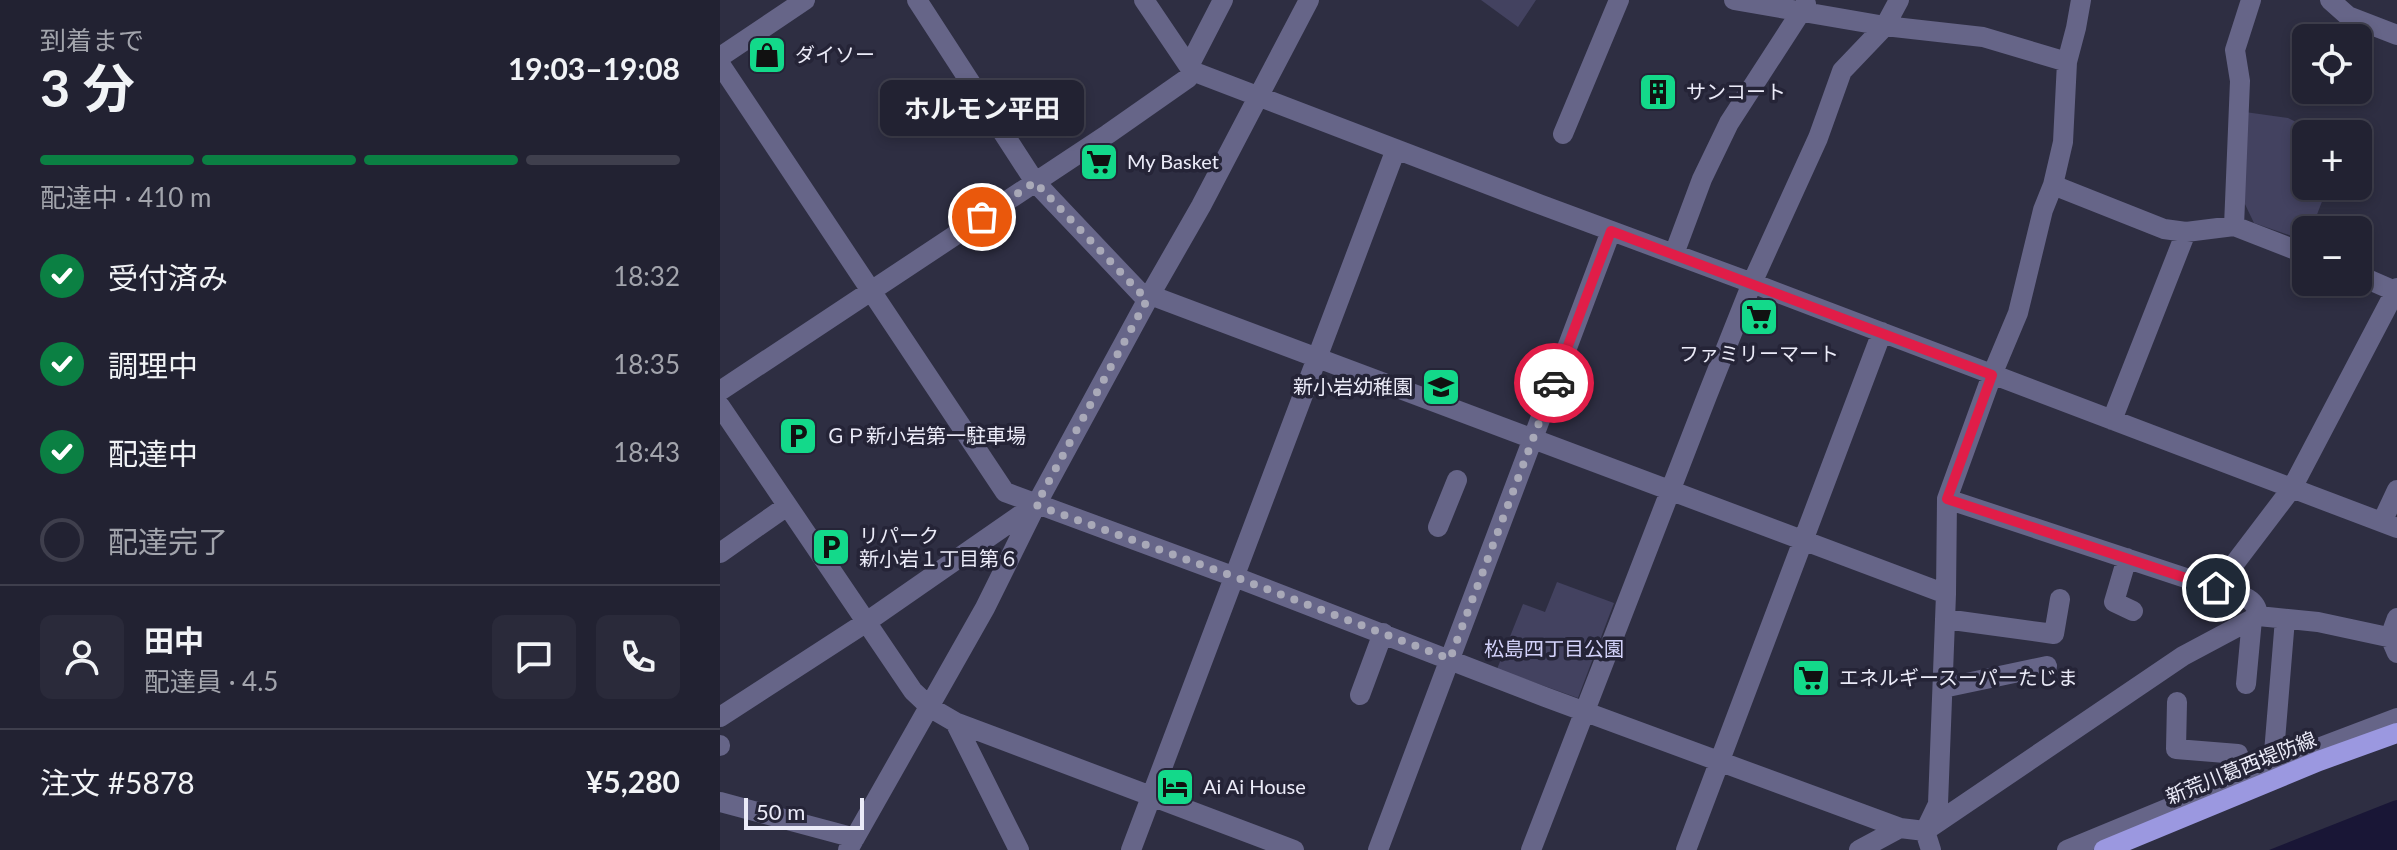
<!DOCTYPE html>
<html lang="ja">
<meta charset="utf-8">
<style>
body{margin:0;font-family:Lato,"Noto Sans JP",sans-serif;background:#2a2a3a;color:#f1f3f6;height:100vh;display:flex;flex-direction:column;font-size:30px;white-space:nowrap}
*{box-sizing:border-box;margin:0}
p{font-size:26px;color:#a2a4ac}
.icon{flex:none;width:44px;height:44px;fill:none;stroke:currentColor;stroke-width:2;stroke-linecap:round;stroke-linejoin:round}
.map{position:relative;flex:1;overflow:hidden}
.side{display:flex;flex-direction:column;background:#222232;width:720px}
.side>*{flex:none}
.tools{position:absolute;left:1572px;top:24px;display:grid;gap:16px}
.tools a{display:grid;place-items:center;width:80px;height:80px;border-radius:12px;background:#222232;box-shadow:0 4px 12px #0003,0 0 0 2px #3f3f4d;font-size:40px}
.scale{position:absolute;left:24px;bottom:20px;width:120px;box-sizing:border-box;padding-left:8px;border:4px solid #ebebf8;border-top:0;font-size:22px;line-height:28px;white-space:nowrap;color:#ebebf8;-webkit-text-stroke:6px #252437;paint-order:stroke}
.pin{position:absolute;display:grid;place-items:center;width:68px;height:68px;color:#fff;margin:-34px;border:4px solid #fff;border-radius:50%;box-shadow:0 2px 8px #0007}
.courier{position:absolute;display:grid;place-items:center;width:80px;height:80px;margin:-40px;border:6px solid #e11d48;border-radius:50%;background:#fff;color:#222;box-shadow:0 2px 10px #0007}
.bubble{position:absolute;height:56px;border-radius:12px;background:#222232;box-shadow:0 4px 12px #0003,0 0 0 2px #3f3f4d;font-size:26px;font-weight:700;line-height:56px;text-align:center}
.overview em{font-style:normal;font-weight:700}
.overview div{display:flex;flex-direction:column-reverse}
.overview{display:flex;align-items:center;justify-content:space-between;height:136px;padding:0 40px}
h1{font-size:52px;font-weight:700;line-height:60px}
.bar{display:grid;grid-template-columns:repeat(4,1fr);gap:12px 8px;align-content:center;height:96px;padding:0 40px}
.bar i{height:10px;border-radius:6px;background:#3f3f4d}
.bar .current{background:#0b8043}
.bar p{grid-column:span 4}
.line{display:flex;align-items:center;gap:20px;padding:0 40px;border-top:2px solid #3f3f4d}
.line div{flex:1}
.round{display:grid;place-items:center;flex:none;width:84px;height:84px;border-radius:12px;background:#2a2a3a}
ol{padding:0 40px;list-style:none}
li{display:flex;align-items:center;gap:24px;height:88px}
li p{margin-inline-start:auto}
li .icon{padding:8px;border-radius:50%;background:#0b8043;color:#fff;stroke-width:4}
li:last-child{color:#a2a4ac}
li i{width:44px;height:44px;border:4px solid #3f3f4d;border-radius:50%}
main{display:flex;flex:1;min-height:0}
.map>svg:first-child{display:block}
</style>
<main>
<section class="side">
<div class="overview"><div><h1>3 分</h1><p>到着まで</p></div><em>19:03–19:08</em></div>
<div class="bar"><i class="current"></i><i class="current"></i><i class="current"></i><i></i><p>配達中 · 410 m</p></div>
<ol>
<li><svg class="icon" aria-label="check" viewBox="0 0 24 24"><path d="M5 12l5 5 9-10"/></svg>受付済み<p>18:32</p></li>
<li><svg class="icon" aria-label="check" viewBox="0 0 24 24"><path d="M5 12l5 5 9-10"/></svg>調理中<p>18:35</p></li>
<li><svg class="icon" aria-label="check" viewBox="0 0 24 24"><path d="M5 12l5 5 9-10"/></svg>配達中<p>18:43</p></li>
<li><i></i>配達完了</li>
</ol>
<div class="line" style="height:144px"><a class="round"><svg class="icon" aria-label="person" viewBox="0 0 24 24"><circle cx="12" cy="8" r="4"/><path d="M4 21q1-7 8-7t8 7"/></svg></a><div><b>田中</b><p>配達員 · 4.5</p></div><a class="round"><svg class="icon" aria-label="chat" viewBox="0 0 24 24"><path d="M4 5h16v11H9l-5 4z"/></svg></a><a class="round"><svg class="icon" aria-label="phone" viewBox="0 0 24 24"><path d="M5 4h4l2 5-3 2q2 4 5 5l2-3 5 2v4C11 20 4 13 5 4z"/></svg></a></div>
<div class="line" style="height:104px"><div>注文 #5878</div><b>¥5,280</b></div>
</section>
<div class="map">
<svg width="1677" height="850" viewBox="0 0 1677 850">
<rect width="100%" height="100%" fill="#2e2e42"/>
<path fill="#434260" d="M761,0H816L798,27Z
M1525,112L1568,118L1600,134H1586V186H1608L1591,230H1586V241L1534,223L1523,200Z
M837,582L894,603L858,698L777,669L803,604L825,612Z"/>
<path fill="#191636" d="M1677,800V850H1549L1673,801Z"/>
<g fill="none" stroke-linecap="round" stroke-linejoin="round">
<path stroke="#666588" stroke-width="20" d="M197,0L315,182L427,300
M424,0L472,71L819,204L1032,283L1677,528
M1014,0L1165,26L1263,37L1347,62
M1610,0L1628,16L1677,35
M0,57L85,0
M0,64L285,492L515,577L825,697L1180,828L1205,831L1463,656L1538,616L1598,622L1677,639
M469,66L503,0
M843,134L899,0
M1333,185L1444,229L1466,232L1514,226L1586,254
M1514,226L1520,81L1515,50L1531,0
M954,254L982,179L1009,123L1086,4
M1638,275L1677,292
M430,295L1226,594
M0,391L388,134L468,78L472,71
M0,406L193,691L211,708L235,722L574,850
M1392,420L1466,232
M1227,499L1496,588
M1662,522L1677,490
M718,527L737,480
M0,553L67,506
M1407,558L1394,602L1413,611
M1538,616C1537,595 1514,594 1496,588L1572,488L1677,288
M1677,618L1670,637L1677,653
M1225,619L1334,634L1340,599
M1526,684L1532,619
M1223,688L1327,666
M640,695L663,633
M1457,702L1456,749L1518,754L1524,777
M0,717L145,623L312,507
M235,722L299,850
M0,745V746
M1553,765L1565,619
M0,802L135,838
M128,850L265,608L316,505L430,295L481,206L589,0
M411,850L676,149
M658,850L891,231
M811,850L987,396L1032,283L1098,138L1122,71L1165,26L1179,0
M966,850L1162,332
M1139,850L1180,828
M1211,850L1205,831L1218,804L1226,594L1227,499L1272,375L1298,313L1323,210L1333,185L1343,142L1347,62L1356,28L1361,0
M1347,850L1553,765L1677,718"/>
<path stroke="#9b98e0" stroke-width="20" d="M1384,850L1599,761L1677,733"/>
</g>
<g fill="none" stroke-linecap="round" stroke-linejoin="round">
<path stroke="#a9a9b8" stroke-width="8" stroke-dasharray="0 14.4" d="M262,217L315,182L427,300L316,505L515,577L730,659L834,383"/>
<path stroke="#e11d48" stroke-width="10" d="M834,383L891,231L1272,375L1227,499L1496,588"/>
</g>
<defs>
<symbol id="shop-square" viewBox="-11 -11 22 22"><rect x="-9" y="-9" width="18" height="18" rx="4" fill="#13d98a" stroke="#252437"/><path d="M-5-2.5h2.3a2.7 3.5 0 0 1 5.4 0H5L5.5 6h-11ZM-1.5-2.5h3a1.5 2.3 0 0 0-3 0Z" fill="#111"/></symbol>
<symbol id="building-square" viewBox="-11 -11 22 22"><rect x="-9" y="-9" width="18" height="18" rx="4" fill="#13d98a" stroke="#252437"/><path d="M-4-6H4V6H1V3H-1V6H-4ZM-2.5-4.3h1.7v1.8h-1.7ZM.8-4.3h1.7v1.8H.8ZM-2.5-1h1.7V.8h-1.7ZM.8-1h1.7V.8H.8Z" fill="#111"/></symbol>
<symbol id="supermarket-square" viewBox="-11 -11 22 22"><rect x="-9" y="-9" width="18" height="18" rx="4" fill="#13d98a" stroke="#252437"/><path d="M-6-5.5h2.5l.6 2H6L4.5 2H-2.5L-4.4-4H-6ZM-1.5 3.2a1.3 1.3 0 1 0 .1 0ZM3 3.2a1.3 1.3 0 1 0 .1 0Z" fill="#111"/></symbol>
<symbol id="school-square" viewBox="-11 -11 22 22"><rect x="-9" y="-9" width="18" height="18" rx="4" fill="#13d98a" stroke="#252437"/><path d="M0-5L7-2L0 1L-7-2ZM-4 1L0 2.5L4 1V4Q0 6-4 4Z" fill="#111"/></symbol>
<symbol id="parking-square" viewBox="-11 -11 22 22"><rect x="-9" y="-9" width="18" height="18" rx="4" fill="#13d98a" stroke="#252437"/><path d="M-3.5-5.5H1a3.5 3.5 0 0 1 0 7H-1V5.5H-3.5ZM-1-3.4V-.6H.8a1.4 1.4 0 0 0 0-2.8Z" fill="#111"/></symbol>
<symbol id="hotel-square" viewBox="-11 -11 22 22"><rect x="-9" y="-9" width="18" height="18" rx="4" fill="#13d98a" stroke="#252437"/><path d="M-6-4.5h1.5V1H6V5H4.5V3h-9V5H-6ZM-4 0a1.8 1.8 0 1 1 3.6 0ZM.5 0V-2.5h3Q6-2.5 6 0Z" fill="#111"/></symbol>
</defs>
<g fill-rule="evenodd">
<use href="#shop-square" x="25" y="33" width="44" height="44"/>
<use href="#building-square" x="916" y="70" width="44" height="44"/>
<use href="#supermarket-square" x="357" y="140" width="44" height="44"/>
<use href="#supermarket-square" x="1017" y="295" width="44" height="44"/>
<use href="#school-square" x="699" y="365" width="44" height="44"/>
<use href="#parking-square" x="56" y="414" width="44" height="44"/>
<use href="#parking-square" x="89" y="525" width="44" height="44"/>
<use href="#supermarket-square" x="1069" y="656" width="44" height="44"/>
<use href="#hotel-square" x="433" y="765" width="44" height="44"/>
</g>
<g text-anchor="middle" stroke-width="7" stroke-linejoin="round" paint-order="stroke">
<g font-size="20" fill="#ebebf8" stroke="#252437" text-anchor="start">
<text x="75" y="62">ダイソー</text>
<text x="966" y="99">サンコート</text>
<text x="407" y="169">My Basket</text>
<text x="1039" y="361" text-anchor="middle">ファミリーマート</text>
<text x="693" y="394" text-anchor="end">新小岩幼稚園</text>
<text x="106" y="443">ＧＰ新小岩第一駐車場</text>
<text x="139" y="543">リパーク<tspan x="139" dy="23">新小岩１丁目第６</tspan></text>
<text x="1119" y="685">エネルギースーパーたじま</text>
<text x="483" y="794">Ai Ai House</text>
</g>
<g font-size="20" fill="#d3d2fa" stroke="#252437">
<text x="834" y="656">松島四丁目公園</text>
</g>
<g font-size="20" fill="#ebebf8" stroke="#252437">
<text transform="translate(1521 768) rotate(-22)" y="7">新荒川葛西堤防線</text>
</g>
</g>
</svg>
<div class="tools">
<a><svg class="icon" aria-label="locate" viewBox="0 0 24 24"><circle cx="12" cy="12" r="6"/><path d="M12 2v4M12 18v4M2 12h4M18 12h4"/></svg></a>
<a>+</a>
<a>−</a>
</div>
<div class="scale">50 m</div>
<div class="pin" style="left:262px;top:217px;background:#ea580c"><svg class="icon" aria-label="bag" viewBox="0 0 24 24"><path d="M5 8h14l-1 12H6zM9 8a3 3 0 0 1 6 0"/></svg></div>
<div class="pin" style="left:1496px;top:588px;background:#1f2937"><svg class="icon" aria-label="home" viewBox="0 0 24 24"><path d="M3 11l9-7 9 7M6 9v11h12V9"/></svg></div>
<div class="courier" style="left:834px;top:383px"><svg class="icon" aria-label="car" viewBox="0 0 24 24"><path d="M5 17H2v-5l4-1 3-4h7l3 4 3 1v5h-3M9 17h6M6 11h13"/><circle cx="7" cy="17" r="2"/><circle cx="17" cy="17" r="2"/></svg></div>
<div class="bubble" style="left:160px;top:80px;width:204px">ホルモン平田</div>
</div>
</main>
